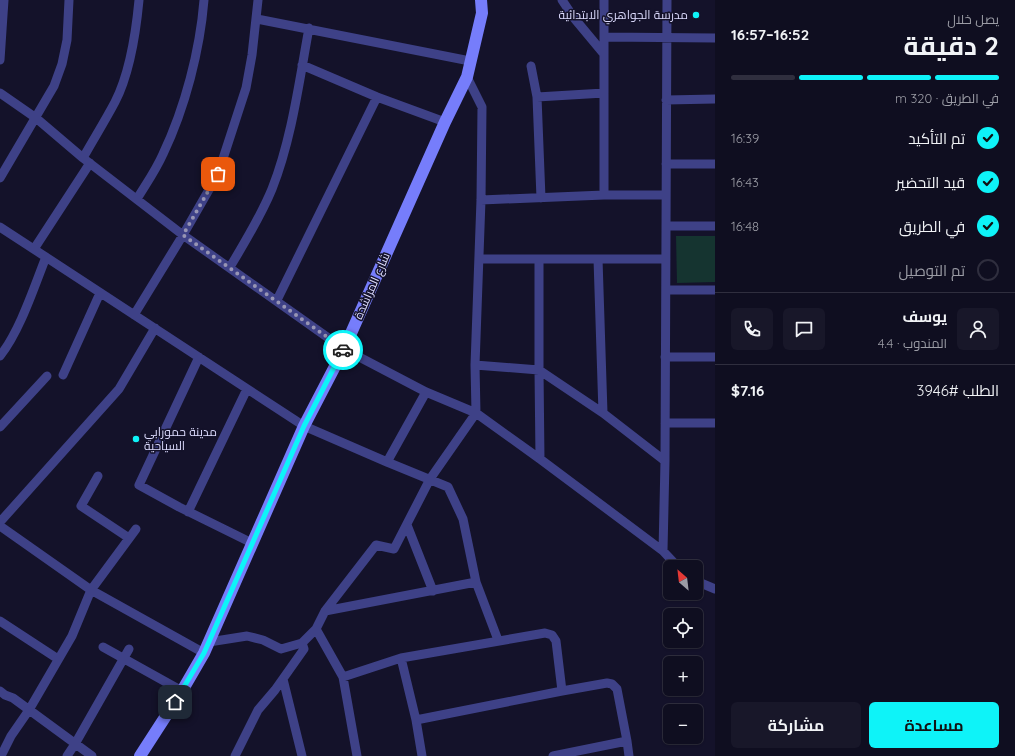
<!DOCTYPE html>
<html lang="ar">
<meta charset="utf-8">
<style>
body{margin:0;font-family:Quicksand,Cairo,sans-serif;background:#181729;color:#f1f3f6;direction:rtl;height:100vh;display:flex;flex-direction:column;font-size:15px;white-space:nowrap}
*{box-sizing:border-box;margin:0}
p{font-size:13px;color:#9b9ca5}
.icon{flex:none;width:22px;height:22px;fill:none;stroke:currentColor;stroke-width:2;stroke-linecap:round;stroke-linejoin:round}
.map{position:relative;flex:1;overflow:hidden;direction:ltr}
.side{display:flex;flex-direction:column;background:#0f0e20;width:300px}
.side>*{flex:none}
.needle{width:26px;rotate:332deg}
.fabs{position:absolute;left:663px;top:560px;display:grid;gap:8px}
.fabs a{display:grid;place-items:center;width:40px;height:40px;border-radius:6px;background:#0f0e20;box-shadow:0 1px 3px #0004,0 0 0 1px #2f2e3e;font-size:20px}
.pin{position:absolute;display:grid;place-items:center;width:34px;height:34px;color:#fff;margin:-17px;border-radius:8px;box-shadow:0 2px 6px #0006}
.courier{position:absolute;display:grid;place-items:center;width:40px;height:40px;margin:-20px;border:3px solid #0ef3f8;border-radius:50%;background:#fff;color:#222;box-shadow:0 1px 5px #0007}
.head em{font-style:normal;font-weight:700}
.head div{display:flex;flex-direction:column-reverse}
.head{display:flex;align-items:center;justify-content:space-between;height:68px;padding:0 16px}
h1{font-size:26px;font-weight:700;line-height:30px}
.bar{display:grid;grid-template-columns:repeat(4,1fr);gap:6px 4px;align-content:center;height:48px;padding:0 16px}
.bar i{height:5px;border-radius:3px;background:#2f2e3e}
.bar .active{background:#0ef3f8}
.bar p{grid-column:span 4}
.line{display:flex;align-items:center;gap:10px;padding:0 16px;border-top:1px solid #2f2e3e}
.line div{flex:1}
.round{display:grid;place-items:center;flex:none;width:42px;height:42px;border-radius:6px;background:#181729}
ol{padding:0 16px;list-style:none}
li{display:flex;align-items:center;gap:12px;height:44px}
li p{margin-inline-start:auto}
li .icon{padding:4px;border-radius:50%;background:#0ef3f8;color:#111;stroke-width:4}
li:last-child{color:#9b9ca5}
li i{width:22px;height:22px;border:2px solid #2f2e3e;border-radius:50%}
.primary-button{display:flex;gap:8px;margin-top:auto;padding:8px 16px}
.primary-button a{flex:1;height:46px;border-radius:6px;background:#0ef3f8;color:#111;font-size:16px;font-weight:700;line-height:46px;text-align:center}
.primary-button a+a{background:#181729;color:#f1f3f6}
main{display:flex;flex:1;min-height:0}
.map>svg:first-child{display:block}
</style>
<main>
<section class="side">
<div class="head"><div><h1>2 دقيقة</h1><p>يصل خلال</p></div><em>16:52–16:57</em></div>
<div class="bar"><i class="active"></i><i class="active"></i><i class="active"></i><i></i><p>في الطريق · 320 m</p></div>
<ol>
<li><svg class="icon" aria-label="check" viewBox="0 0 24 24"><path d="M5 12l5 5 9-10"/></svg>تم التأكيد<p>16:39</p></li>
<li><svg class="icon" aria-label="check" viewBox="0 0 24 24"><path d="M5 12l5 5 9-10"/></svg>قيد التحضير<p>16:43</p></li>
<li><svg class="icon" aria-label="check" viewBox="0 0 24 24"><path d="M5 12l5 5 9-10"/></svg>في الطريق<p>16:48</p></li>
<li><i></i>تم التوصيل</li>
</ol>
<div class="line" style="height:72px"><a class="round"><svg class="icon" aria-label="person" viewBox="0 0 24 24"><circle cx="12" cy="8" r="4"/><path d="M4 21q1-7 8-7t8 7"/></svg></a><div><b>يوسف</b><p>المندوب · 4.4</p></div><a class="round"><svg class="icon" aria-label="chat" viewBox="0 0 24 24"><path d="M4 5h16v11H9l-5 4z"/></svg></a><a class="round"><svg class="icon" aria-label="phone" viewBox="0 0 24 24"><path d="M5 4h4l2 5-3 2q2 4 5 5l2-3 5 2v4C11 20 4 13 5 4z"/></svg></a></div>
<div class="line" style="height:52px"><div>الطلب #3946</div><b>$7.16</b></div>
<div class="primary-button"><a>مساعدة</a><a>مشاركة</a></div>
</section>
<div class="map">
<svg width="715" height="756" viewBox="0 0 715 756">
<rect width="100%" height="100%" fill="#14122a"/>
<path fill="#153430" d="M676,236H715V282L677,283Z"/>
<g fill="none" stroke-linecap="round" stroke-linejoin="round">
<path stroke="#3e4187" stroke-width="9" d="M562,0L574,18L604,54
M257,19L470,61
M604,37L715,38
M0,60L4,0
M302,65L377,97L445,122
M531,66L537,97L541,198
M0,93L36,118L83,158L183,235L344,349L426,392L476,413L540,459L663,551L678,567
M537,97L604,93
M666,100L715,99
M83,158C93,140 105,121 115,102C130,73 136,32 139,0
M666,164H715
M0,178L54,86L62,64L67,40L69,0
M604,195V0
M137,199C146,184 156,170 163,154C185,108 200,50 204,0
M481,200L604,195H666
M666,226H715
M0,227L304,426L387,462L426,392
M34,249L90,163
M479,259H666
M539,259V370L540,459
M598,259L603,413
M230,267C245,242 261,216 272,189C292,138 299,82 309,28
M666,290H715
M277,300L377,97
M134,315L183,235L218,174L246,88L252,55L258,0
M0,356C20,331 34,287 46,257
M199,357L139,485L179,507L252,543
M665,357H715
M475,365L539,370L603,413L665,461
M63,375L100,293
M665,423H715
M0,427L47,376
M387,462L448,487L463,519L476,582
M98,476L81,506L129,538
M188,512L247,389
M0,522L119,389L155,328
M407,525L433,591
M0,526L91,590L204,653
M663,551L665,461L667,0
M696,581L715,589
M325,611L476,582L498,640
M0,621L58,659
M209,642L247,636L263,640L281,649L302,643L316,629
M103,647L182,691
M401,658L416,720L422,756
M343,677L401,658L545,633L552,635L556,641L562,691
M283,679L302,756
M0,691L5,695L13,698L92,756
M416,720L562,691L607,683L612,684L617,689L627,741
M1,756L11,736L29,710L72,636L91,590L136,529
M67,756L75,744L129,649
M235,756L258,710L275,690L304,649L302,643
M357,756L343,677L316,629L325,611L376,545L394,549L430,479L476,413L475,365L481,200L482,107L467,77
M553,756L627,741L629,756"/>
<path stroke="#767dfb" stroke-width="12" d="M140,756L182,691L204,653L304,426L344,349L445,122L467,77L482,13L481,0"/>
</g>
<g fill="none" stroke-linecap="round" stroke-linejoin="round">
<path stroke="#9795b4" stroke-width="4" stroke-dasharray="0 7.2" d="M218,174L183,235L344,349L343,350"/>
<path stroke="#0ef3f8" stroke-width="5" d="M175,702L204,653L304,426L343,350"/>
</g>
<g fill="#0ef3f8" stroke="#14122a" stroke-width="1.5">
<circle cx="696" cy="15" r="4"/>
<circle cx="136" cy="439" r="4"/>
</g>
<g text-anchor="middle" stroke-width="3" stroke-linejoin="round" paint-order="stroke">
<g font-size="12" fill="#dddcfe" stroke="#14122a" text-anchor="end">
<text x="688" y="19">مدرسة الجواهري الابتدائية</text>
<text x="144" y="436" text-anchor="start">مدينة حمورابي<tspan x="144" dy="14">السياحية</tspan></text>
</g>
<g font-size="12" fill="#dddcfe" stroke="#14122a">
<text transform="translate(372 286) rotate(-66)" y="4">شارع المراشدة</text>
</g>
</g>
</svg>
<div class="fabs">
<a><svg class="needle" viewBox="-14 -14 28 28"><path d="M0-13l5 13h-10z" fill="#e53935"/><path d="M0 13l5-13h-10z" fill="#9b9ca5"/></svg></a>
<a><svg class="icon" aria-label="locate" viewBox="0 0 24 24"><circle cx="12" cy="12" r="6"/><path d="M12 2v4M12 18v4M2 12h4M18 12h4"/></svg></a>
<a>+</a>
<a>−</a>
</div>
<div class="pin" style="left:218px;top:174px;background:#ea580c"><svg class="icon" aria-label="bag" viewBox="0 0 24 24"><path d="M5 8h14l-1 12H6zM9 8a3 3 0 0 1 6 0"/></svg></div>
<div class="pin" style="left:175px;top:702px;background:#1f2937"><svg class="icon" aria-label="home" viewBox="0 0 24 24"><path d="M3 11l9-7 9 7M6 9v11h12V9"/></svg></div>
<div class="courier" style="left:343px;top:350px"><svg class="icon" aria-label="car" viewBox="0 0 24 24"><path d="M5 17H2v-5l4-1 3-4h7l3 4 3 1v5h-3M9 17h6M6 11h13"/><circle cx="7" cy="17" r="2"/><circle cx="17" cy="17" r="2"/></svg></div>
</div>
</main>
